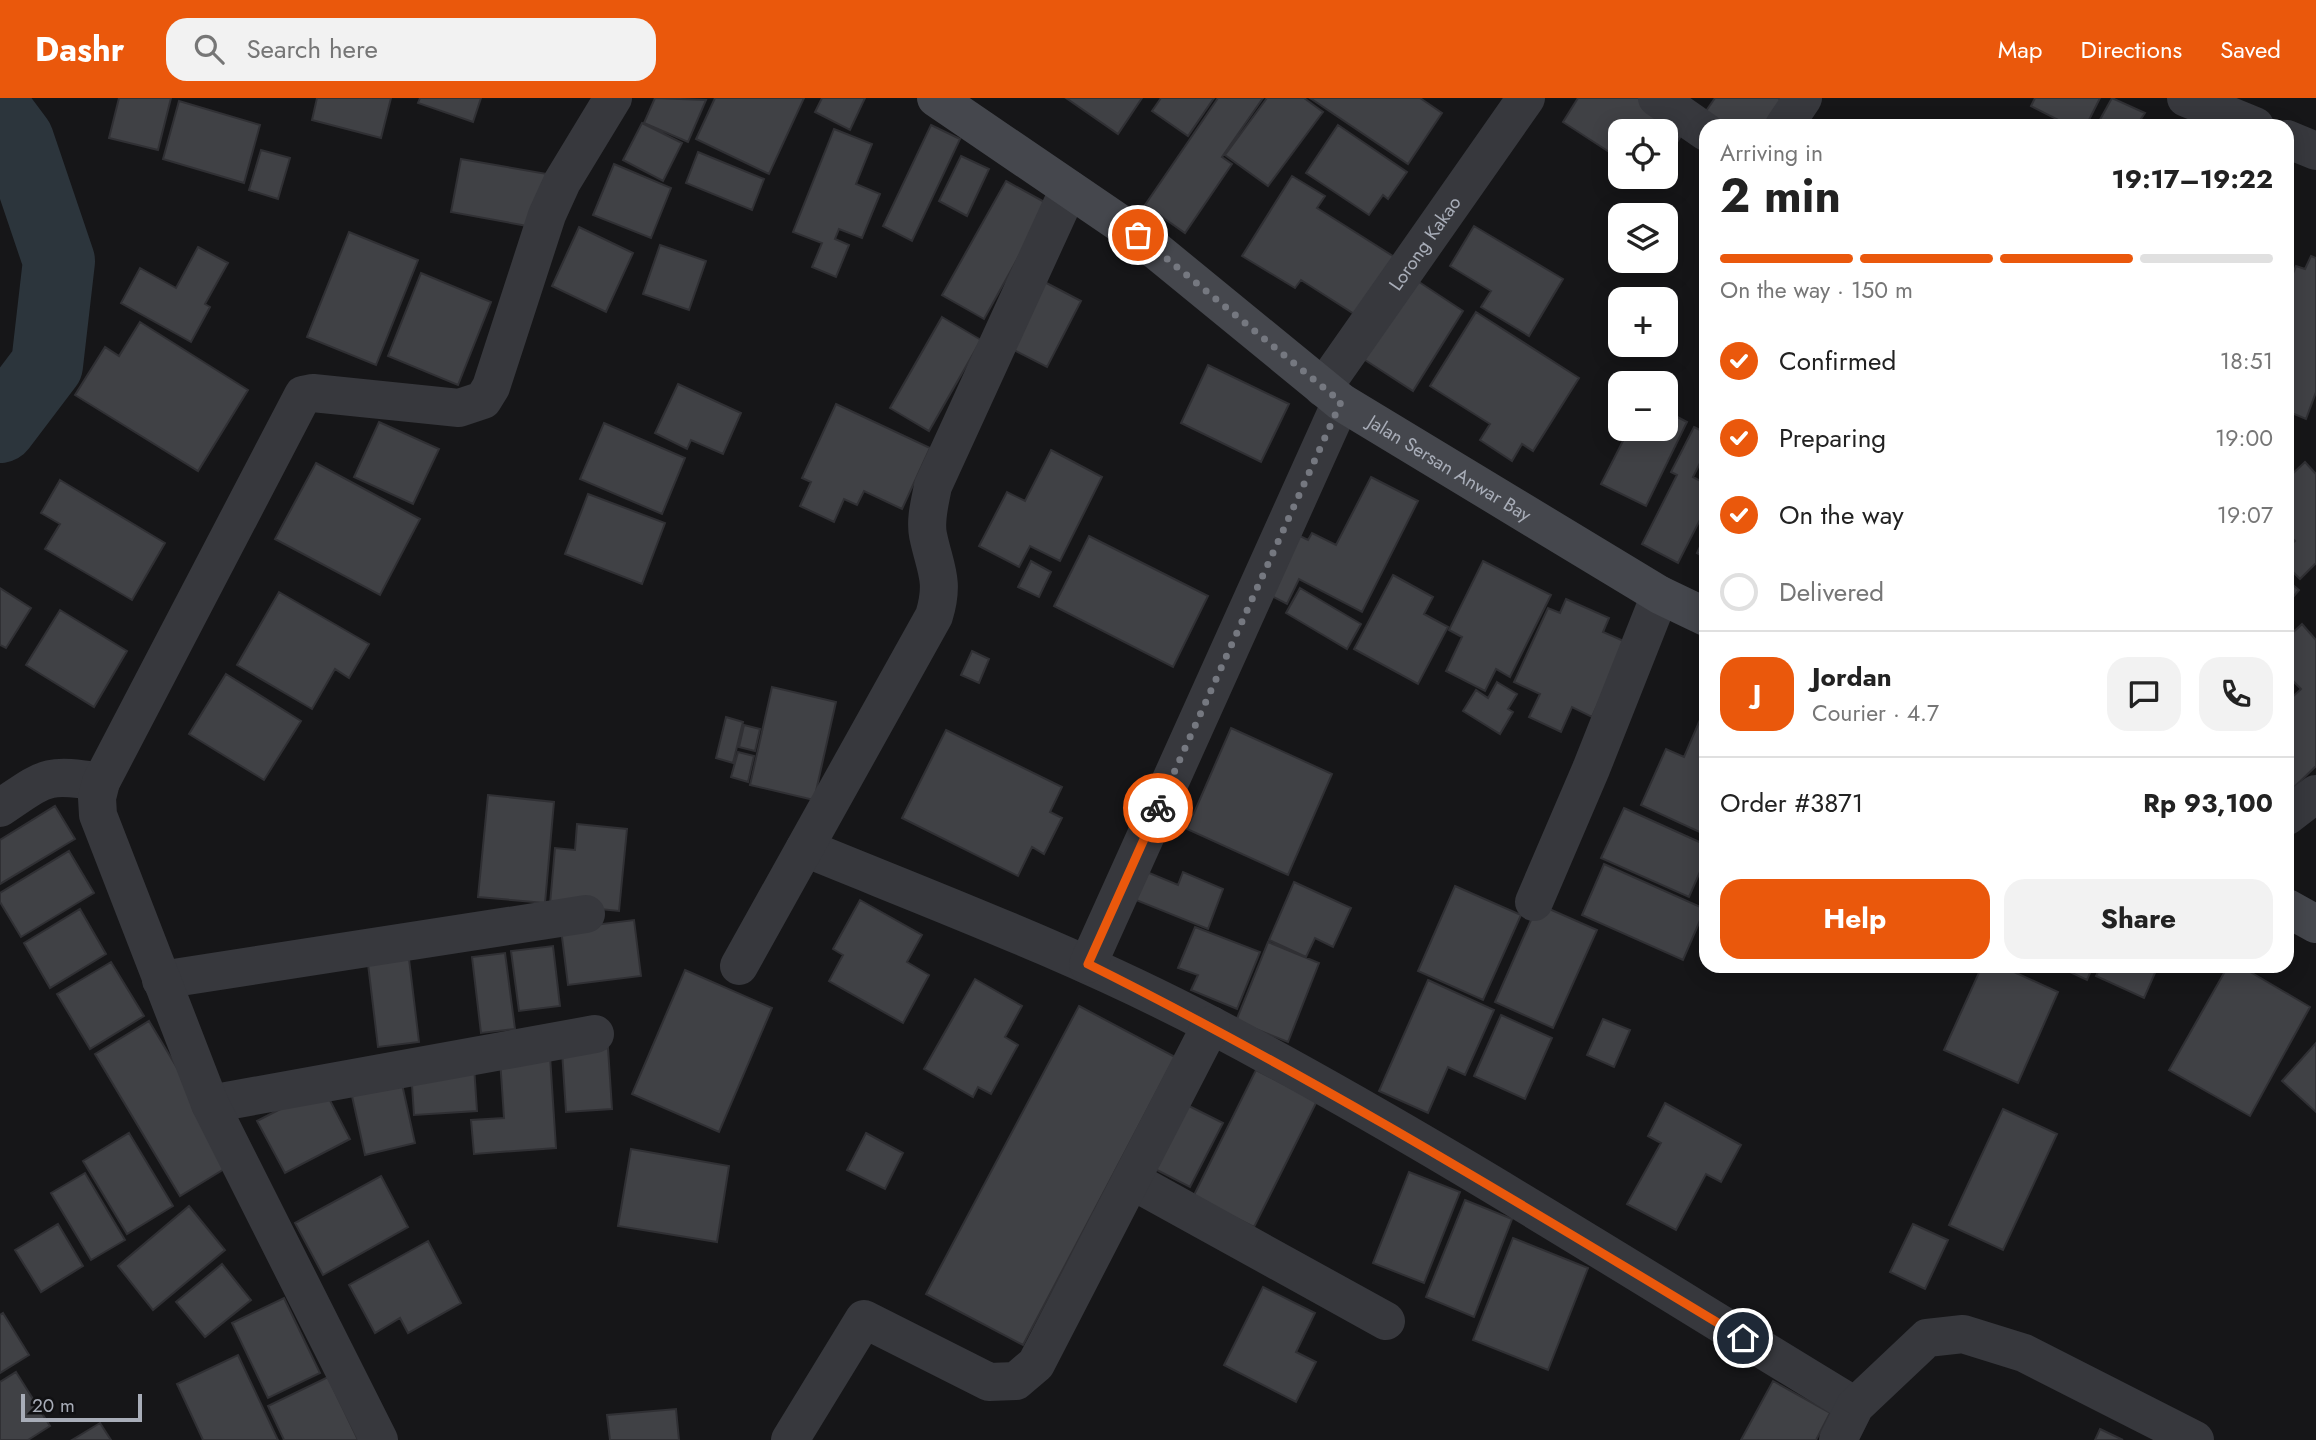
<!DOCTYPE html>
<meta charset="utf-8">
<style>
body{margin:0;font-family:Jost,sans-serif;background:#f2f2f2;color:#222;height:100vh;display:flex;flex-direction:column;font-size:26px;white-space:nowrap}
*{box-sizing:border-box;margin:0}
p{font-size:23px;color:#767676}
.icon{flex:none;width:38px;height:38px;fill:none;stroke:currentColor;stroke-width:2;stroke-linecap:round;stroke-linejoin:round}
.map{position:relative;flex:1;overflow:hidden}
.drawer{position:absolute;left:1699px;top:21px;width:595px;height:854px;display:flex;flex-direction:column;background:#fff;border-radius:21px;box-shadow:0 4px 18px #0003}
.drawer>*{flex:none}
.tools{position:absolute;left:1608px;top:21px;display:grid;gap:14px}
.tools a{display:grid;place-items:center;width:70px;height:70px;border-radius:14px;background:#fff;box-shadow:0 4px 18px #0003;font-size:35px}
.scale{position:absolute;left:21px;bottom:18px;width:121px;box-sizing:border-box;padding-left:7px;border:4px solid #a8adb8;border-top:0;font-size:19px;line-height:24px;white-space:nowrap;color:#a8adb8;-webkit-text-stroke:5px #111113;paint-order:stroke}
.pin{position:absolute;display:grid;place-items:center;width:60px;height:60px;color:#fff;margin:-30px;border:4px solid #fff;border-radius:50%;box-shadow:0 2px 7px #0007}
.courier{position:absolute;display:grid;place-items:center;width:70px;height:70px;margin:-35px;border:5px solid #ea580c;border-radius:50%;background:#fff;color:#222;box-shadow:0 2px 9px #0007}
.head em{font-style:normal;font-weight:700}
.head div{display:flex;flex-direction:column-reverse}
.head{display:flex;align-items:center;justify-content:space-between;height:119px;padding:0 21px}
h1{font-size:46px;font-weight:700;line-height:52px}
.bar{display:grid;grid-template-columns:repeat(4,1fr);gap:10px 7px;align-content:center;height:84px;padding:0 21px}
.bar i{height:9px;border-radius:5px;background:#e0e0e0}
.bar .selected{background:#ea580c}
.bar p{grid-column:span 4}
.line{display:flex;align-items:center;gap:18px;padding:0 21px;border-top:2px solid #e0e0e0}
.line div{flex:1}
.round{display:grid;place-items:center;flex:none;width:74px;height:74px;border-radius:21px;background:#f2f2f2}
ol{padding:0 21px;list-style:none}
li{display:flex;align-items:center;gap:21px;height:77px}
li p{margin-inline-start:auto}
li .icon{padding:7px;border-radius:50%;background:#ea580c;color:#fff;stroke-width:4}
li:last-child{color:#767676}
li i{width:38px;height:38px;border:4px solid #e0e0e0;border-radius:50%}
.cta{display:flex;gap:14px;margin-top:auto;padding:14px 21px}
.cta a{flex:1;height:80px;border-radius:21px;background:#ea580c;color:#fff;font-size:28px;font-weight:700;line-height:80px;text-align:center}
.cta a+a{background:#f2f2f2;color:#222}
header{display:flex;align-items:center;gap:42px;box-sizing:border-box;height:98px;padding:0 35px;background:#ea580c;color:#fff}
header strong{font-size:33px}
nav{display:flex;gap:38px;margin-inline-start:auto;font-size:24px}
.search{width:490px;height:63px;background:#f2f2f2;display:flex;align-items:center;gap:18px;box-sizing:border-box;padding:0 24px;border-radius:21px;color:#767676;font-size:26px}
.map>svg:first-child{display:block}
</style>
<header>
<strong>Dashr</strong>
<div class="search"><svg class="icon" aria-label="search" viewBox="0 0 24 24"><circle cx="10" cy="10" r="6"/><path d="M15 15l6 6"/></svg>Search here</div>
<nav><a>Map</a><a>Directions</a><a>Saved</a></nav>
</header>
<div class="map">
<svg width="2316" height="1342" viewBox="0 0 2316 1342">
<rect width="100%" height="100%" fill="#161618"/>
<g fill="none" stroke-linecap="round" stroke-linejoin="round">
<path stroke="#2c353c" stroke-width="72" d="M0,18L18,42L59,163L47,267L0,329"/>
</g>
<path fill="#404145" stroke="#303034" stroke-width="2" d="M119,0H171L158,52L109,40Z
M317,0H391L381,40L312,22Z
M420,0H481L473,24L418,5Z
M655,0L706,2L688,44L644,25Z
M715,0H804L769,76L696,41Z
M822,0H865L850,32L815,14Z
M1066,0H1142L1118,36Z
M1161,0H1214L1188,38L1152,13Z
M1218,0H1263L1222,59L1232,66L1185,135L1145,107Z
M1267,0H1304L1323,14L1268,88L1225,57Z
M1310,0H1420L1442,15L1408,66Z
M1578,0H1651L1689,25L1666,62V33H1620V61L1563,24Z
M1715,0H1778L1788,7L1773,28H1726L1706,13Z
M2035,0H2100L2086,28H2070L2031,8Z
M2112,0L2145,15L2141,21L2154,28H2088L2090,24L2097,27Z
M179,3L260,27L244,85L163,61Z
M642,25L682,45L663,83L623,62Z
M931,27L960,41L912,143L883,128Z
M1338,27L1407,74L1388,101L1383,97L1369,117L1306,75Z
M834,31L872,46L856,86L880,96L862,140L839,131L835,141L849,147L836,179L812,169L822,145L793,134Z
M261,52L290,60L278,101L249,92Z
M698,54L764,81L752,112L686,85Z
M961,58L989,71L967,118L939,103Z
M461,61L547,76L538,130L451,114Z
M614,66L671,90L651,140L593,117Z
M1292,78L1325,98L1317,110L1396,160L1359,219L1301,182L1295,190L1242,158Z
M1006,83L1048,106L984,221L942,197Z
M1474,128L1563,181L1529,238L1481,209L1491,193L1450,168Z
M579,129L633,155L606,214L552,188Z
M349,134L418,162L376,267L307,239Z
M660,147L706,163L689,212L643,196Z
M198,149L228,165L205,206L210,209L191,244L121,205L140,170L176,190Z
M2311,158L2316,160V294L2306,321L2287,313V223L2292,212L2287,210V190L2296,168L2305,171Z
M421,175L491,204L458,287L388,258Z
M1035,179L1081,203L1047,269L1000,245Z
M1413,180L1463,213L1413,293L1362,260Z
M1476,214L1579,280L1533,353L1522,346L1512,363L1480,342L1490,326L1430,288Z
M942,219L981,242L929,333L890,310Z
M140,224L248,292L198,373L75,297L105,249L119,258Z
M1208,267L1289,306L1261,364L1181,325Z
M678,286L741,315L723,356L691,342L687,351L655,335Z
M836,306L930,350L902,411L864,393L857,407L844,401L834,424L800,408L811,384L802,380Z
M1666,313L1687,324L1646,408L1601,386L1629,331H1666Z
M379,324L439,351L413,406L354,379Z
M604,325L685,360L662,416L580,381Z
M1694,329L1706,335V353L1693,379L1706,386V410L1678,465L1642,446L1677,377L1671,374Z
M1051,352L1102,379L1060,463L1030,448L1019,469L979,448L1007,394L1025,403Z
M2305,364L2316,376V465L2300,481L2287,468V450L2295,443L2287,435V381Z
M316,365L420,421L380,497L275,441Z
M1371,379L1418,403L1362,514L1299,481L1287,506L1264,494L1294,435L1308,442L1312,435L1336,447Z
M60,382L165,445L132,502L45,451L60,426L41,415Z
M588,396L665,425L642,486L565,456Z
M1706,436V460L1697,455Z
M1089,438L1208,498L1173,569L1054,508Z
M1031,463L1051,474L1039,499L1018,489Z
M1483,463L1551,497L1510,579L1496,571L1485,593L1446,573L1462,539L1449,532Z
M1393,477L1433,499L1424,516L1448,529L1418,586L1354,551Z
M2287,482L2299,492L2287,506Z
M0,490L31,510L6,550L0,547Z
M1300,490L1361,526L1347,551L1286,515Z
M279,494L369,546L349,580L335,571L312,611L237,567Z
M1566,501L1609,520L1603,534L1626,544L1592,619L1572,609L1561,634L1529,619L1540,596L1514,584L1548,510L1560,515Z
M60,512L127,553L94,609L26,567Z
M2302,526L2316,542V668L2287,696V604L2301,591L2287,577V540Z
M972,553L989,561L979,585L961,577Z
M226,576L301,623L264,682L189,636Z
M1497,584L1517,596L1508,611L1513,614L1500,636L1463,613L1476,592L1488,600Z
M772,589L836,604L814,702L750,687Z
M1706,608V737L1641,707L1666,651L1684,659Z
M726,619L743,624L733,665L716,660Z
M744,627L760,631L755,653L739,649Z
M1231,630L1332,676L1288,777L1187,731Z
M946,632L1062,689L1050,714L1062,720L1044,756L1032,749L1018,778L902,720Z
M738,654L754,658L748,684L731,679Z
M488,697L554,704L545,805L478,799Z
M55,708L75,741L0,786V742Z
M1624,710L1706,747V760L1689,799L1601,760Z
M577,726L627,731L619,813L550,806L555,750L575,752Z
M69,753L94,795L21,839L0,804V795Z
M1604,766L1705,811L1683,862L1582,817Z
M1142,772L1178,787L1183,774L1223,791L1208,831L1131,800Z
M1294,784L1351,810L1333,849L1315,840L1306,859L1269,842Z
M1455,788L1521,817L1483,902L1418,873Z
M860,802L922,837L907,864L929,877L903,925L829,883L843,857L833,851Z
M1538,806L1597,832L1553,930L1495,904Z
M80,811L106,856L50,890L24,845Z
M634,822L641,878L568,887L561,831Z
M1195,829L1260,854L1237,911L1191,892L1198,877L1178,870Z
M1268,844L1319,865L1288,944L1236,923Z
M553,848L560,908L519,913L511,853Z
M505,855L515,931L481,935L472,859Z
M409,861L419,944L378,949L368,866Z
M111,864L144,918L90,951L57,896Z
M1982,868H2001L2058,894L2018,985L1944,952Z
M2057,868H2093L2087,882Z
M2101,868H2158L2144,900L2096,878Z
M2228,868H2240L2310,909L2250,1018L2169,972Z
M685,872L772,910L719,1034L632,996Z
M975,881L1022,908L1005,939L1018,947L991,996L978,989L973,999L924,971Z
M1428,882L1494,912L1465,977L1448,969L1428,1015L1379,993Z
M1079,908L1175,959L1023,1247L926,1196Z
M1501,917L1552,940L1525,1001L1474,978Z
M1603,921L1630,932L1614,969L1587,957Z
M149,923L234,1065L180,1098L95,956Z
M2316,945V1014L2282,983Z
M608,950L612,1011L566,1014L562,953Z
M550,958L556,1050L474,1056L471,1022L504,1020L500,961Z
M474,968L477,1013L414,1017L411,972Z
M1256,972L1317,1003L1254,1129L1193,1099Z
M400,977L415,1045L365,1057L350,989Z
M323,989L350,1041L285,1075L257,1023Z
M1665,1005L1741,1047L1721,1084L1706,1076L1676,1132L1627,1106L1661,1045L1648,1038Z
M1185,1006L1223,1025L1190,1089L1153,1070Z
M2003,1011L2057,1036L2003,1152L1949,1127Z
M129,1035L173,1108L127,1136L83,1063Z
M866,1035L903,1055L885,1091L847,1072Z
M631,1051L729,1068L717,1144L618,1128Z
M1409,1074L1460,1094L1424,1185L1373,1165Z
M85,1075L125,1142L91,1162L51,1095Z
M381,1078L408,1129L323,1177L295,1125Z
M1465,1102L1512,1121L1474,1219L1426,1199Z
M189,1108L225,1152L153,1212L118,1168Z
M58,1126L83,1168L41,1194L15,1152Z
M1913,1126L1948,1142L1925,1191L1890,1174Z
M1513,1140L1588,1170L1548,1272L1473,1242Z
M428,1143L461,1205L408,1235L400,1220L375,1235L349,1187Z
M222,1166L251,1202L205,1239L176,1204Z
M1263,1189L1315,1215L1296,1254L1316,1264L1296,1304L1224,1267Z
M284,1200L320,1275L268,1300L232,1225Z
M3,1215L29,1257L0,1275V1217Z
M238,1257L278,1342H203L177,1286Z
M16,1274L50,1328L28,1342H0V1284Z
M328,1279L358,1342H284L268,1308Z
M1773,1283L1830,1315L1816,1342H1741Z
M676,1311L679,1342H610L607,1317Z
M100,1325L111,1342H72Z
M2100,1331L2123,1342H2095Z"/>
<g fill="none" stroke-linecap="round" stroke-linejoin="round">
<g stroke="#37383d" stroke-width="38">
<path d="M1657,0L1706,34"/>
<path d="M2186,0L2255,28"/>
<path d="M1784,28L1803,0"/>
<path d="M2287,41L2316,53"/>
<path id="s1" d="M1323,290L1526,0"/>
<path d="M0,710C46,679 45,675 101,684"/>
<path d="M2287,718L2316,696"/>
<path d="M805,750C942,806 1080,858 1211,927C1431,1043 1642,1179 1855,1308"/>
<path d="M1534,804L1591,671L1660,497"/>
<path d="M1088,866L1341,304"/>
<path d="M739,868L934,518C945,482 935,471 928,437C925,421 930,404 933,388L1069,91"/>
<path d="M161,882L586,816"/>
<path d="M210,1006L595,936"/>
<path d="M1131,1082L1386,1223"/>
<path d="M379,1342L210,1006L98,717L97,700L101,684L303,297L313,295L459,310L483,302L491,289L547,117L562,84L613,0"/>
<path d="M790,1342L864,1221L989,1284L1016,1283L1036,1266L1211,927"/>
<path d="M1838,1342L1855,1308L1927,1240L1963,1236L2024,1255L2195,1342"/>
</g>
<g stroke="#45474d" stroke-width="38">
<path id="s2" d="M936,0L1137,137L1341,304L1660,497L1706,519"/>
<path d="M2287,810L2316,826"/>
</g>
</g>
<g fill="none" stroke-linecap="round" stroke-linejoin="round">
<path stroke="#757880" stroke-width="7" stroke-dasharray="0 12.6" d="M1138,137L1341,304L1158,710"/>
<path stroke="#ea580c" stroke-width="9" d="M1158,710L1088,866C1313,978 1527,1110 1743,1240"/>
</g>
<g text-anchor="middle" stroke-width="5" stroke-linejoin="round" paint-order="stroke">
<g font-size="19" fill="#a8adb8" stroke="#111113">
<text dy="7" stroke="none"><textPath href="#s1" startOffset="177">Lorong Kakao</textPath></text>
<text dy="7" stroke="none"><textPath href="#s2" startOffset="634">Jalan Sersan Anwar Bay</textPath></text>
</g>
</g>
</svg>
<div class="tools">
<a><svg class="icon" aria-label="locate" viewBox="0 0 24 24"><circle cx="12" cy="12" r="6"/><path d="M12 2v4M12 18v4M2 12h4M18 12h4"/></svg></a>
<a><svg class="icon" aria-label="layers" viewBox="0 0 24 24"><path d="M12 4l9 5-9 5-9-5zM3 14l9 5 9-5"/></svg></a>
<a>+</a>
<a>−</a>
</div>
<div class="scale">20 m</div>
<div class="pin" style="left:1138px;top:137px;background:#ea580c"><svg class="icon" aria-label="bag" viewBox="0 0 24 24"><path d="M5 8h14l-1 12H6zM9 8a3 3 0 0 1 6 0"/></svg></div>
<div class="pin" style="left:1743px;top:1240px;background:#1f2937"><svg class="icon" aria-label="home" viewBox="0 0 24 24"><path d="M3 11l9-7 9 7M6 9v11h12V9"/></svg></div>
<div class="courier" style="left:1158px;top:710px"><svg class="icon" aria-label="bike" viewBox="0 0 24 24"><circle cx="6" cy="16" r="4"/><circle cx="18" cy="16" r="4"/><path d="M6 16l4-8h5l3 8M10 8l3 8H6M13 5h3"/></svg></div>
<section class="drawer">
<div class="head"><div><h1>2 min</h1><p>Arriving in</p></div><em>19:17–19:22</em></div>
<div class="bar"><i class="selected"></i><i class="selected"></i><i class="selected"></i><i></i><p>On the way · 150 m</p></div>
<ol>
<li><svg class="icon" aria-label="check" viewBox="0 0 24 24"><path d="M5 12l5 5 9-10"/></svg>Confirmed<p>18:51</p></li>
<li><svg class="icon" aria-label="check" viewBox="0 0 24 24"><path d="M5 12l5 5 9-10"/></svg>Preparing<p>19:00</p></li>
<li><svg class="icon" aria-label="check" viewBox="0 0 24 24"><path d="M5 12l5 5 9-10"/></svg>On the way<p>19:07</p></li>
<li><i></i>Delivered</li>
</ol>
<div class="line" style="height:126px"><b class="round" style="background:#ea580c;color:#fff">J</b><div><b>Jordan</b><p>Courier · 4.7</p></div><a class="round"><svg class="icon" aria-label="chat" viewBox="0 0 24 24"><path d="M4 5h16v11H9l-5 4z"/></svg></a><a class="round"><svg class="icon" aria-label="phone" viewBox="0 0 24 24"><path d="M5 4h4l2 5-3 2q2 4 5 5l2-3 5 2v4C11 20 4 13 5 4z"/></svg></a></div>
<div class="line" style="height:91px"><div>Order #3871</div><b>Rp 93,100</b></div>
<div class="cta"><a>Help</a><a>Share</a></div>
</section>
</div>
